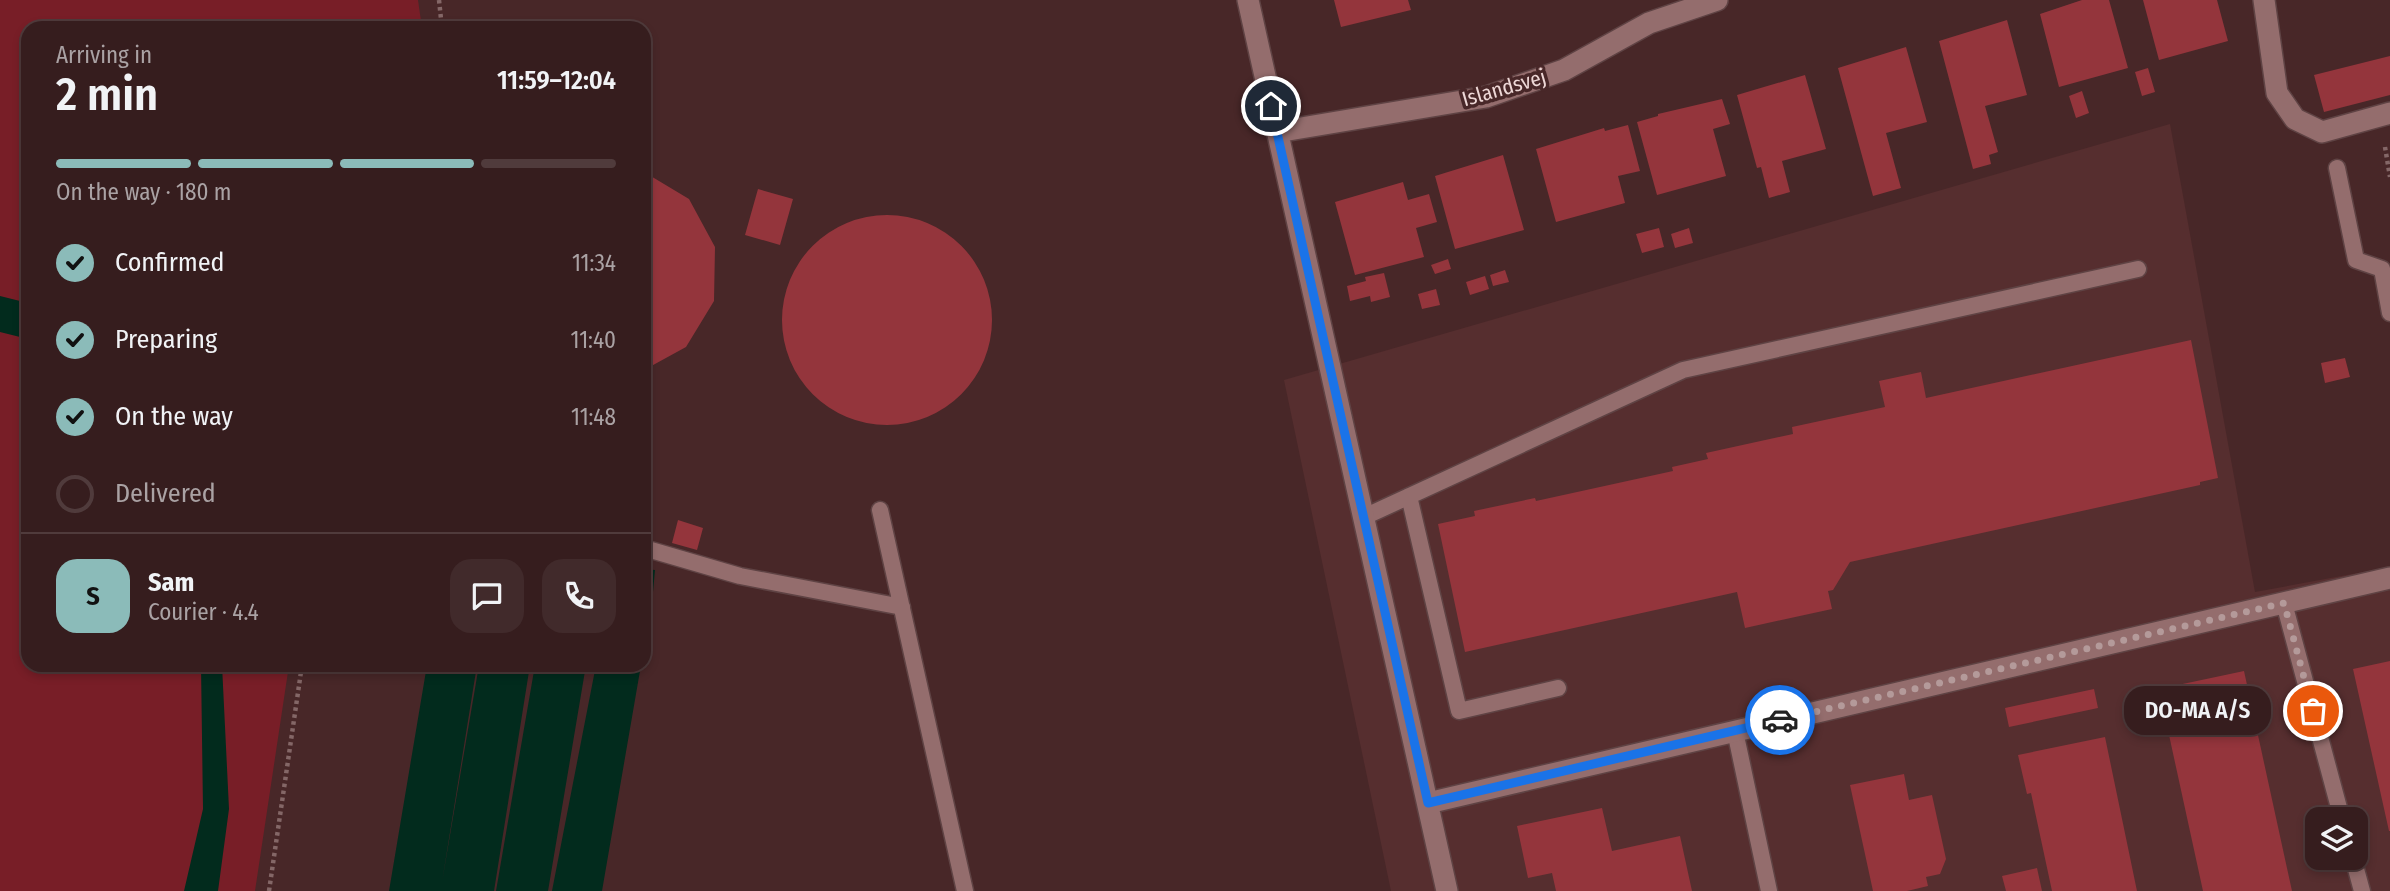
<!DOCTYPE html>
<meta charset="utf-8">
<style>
body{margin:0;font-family:"Fira Sans Condensed",sans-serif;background:#412a2b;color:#f1f3f6;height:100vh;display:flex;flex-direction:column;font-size:26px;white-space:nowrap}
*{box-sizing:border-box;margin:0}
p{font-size:23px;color:#aaa2a4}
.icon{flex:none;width:38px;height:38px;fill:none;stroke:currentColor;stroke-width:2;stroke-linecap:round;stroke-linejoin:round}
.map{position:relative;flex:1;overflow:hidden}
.drawer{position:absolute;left:21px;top:21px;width:630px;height:651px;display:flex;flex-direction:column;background:#361d1e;border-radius:21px;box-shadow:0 4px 10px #0003,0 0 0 2px #503b3c}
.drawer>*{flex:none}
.fabs{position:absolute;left:2305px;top:807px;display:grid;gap:14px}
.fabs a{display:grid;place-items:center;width:63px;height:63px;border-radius:14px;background:#361d1e;box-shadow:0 4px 10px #0003,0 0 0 2px #503b3c;font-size:35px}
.pin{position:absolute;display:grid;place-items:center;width:60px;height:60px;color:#fff;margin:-30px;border:4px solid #fff;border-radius:50%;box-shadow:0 2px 7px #0007}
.courier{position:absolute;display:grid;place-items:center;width:70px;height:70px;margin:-35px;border:5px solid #1a73e8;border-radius:50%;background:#fff;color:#222;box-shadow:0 2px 9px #0007}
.bubble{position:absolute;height:49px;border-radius:21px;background:#361d1e;box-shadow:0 4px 10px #0003,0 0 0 2px #503b3c;font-size:23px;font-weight:600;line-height:49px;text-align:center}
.head em{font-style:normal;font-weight:600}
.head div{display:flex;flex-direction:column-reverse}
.head{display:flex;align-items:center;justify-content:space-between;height:119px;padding:0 35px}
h1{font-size:46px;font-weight:600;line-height:52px}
.bar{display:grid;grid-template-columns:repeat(4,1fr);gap:10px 7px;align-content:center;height:84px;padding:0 35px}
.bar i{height:9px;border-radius:5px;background:#503b3c}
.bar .current{background:#8bbbb9}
.bar p{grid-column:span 4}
.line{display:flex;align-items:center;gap:18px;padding:0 35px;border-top:2px solid #503b3c}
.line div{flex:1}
.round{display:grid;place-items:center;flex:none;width:74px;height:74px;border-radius:21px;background:#412a2b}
ol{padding:0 35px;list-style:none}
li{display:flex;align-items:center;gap:21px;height:77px}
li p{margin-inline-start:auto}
li .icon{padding:7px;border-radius:50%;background:#8bbbb9;color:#111;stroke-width:4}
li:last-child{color:#aaa2a4}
li i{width:38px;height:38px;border:4px solid #503b3c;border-radius:50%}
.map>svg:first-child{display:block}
</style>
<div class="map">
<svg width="2390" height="891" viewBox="0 0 2390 891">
<rect width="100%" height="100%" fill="#482728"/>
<path fill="#562e2f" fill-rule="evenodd" d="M2170,124L2255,592L2390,567V891H1391L1284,380ZM2317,819H2356V858H2317Z"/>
<path fill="#781e27" d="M0,0H418L422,28H28V665H289L255,891H0Z"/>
<path fill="#022b1d" d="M0,296L28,303V339L0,332Z
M644,569L655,570L653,592L644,647Z
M201,665H222L229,809L218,891H184L203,809Z
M427,665H477L442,882L479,665H530L494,891H389Z
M535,665H586L548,891H496Z
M596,665H641L602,891H552Z"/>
<path fill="#94353c" d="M1334,0H1408L1411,10L1341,27Z
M2082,0H2109L2128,68L2059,87L2040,14Z
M2143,0H2217L2228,41L2159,60Z
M2007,20L2027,95L1985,106L1998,152L1989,155L1991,164L1973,169L1939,41Z
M1906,47L1927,122L1886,133L1901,188L1873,196L1838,68Z
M2390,56V95L2324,112L2314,75Z
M2148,68L2155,92L2142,96L2135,72Z
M1805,75L1826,149L1782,161L1790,192L1769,198L1761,167L1757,168L1737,95Z
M2082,91L2089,113L2076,118L2069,96Z
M1722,99L1730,124L1713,129L1726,176L1657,195L1637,122L1658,116V114Z
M1628,125L1640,171L1618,176L1625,203L1556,222L1536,149L1604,128L1605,131Z
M1503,155L1524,230L1455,249L1435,176Z
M644,172L689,199L715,247L714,301L686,347L644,370Z
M1403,182L1408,200L1429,194L1437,222L1416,228L1424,257L1355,275L1335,202Z
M758,189L793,199L780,245L745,235Z
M782 320a105 105 0 1 1 210 0a105 105 0 1 1-210 0Z
M1659,228L1664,247L1642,253L1636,234Z
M1689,228L1693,243L1675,248L1671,234Z
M1448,259L1451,269L1435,274L1431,265Z
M1505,270L1509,282L1493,286L1490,275Z
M1384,273L1390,297L1371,302L1370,296L1350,301L1347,286L1366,281L1365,277Z
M1485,276L1489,289L1470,295L1466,282Z
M1436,289L1440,305L1422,309L1418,294Z
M2191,340L2218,478L2200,482V485L1850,562L1833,590L1828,591L1832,609L1745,628L1737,592L1465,652L1438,524L1475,516L1474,511L1535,498L1536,501L1673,471L1672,467L1708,459L1706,453L1793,434L1792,427L1885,407L1879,381L1921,372L1926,398Z
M2345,358L2350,377L2325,383L2321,363Z
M678,520L703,528L697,550L672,543Z
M2390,661V831H2389L2353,669Z
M2244,671L2292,891H2203L2159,689Z
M2094,689L2098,708L2009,727L2005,708Z
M2105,737L2137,891H2052L2031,793L2027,794L2018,755Z
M1904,774L1909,800L1932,795L1946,859L1940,874L1926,877L1928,886L1907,891H1873L1850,785Z
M1602,808L1612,851L1680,836L1692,891H1556L1552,873L1528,878L1517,826Z
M2037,868L2042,891H2006L2002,876Z"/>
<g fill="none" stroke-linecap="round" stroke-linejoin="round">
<defs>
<path id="lane" d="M2337,168L2356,260L2382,269L2390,313
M1409,496L1459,711L1558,688
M880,510L965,891
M1364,517L1683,370L2138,269
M644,548L740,576L902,607
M2284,603L2342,819
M1735,731L1769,891
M2353,858L2362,891"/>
<path id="street" d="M1248,0L1447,891
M2264,0L2277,93L2295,119L2322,132L2390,113
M1277,132L1486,97L1564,70L1649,23L1717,0
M1428,803L2390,578"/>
</defs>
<use href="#lane" stroke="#5f4344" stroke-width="19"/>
<use href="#street" stroke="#5f4344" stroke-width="24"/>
<path stroke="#846767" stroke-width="4.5" stroke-dasharray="3.5 3.5" stroke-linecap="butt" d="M439,0L442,28
M2385,147L2390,177
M269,891L302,665"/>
<use href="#lane" stroke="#946d6d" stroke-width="16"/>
<use href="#street" stroke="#946d6d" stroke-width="21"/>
</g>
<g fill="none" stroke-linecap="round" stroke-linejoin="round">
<path stroke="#b49a9a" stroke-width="7" stroke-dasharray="0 12.6" d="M1780,720L2284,603L2313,711"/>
<path stroke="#1a73e8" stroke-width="9" d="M1271,106L1428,803L1780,720"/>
</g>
<g text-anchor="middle" stroke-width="7" stroke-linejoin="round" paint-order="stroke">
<g font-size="21" fill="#eed8d7" stroke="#482728">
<text transform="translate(1504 88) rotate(-16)" y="7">Islandsvej</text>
</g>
</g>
</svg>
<div class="fabs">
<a><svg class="icon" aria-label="layers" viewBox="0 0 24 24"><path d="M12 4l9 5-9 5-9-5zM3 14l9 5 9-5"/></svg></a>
</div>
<div class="pin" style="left:2313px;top:711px;background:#ea580c"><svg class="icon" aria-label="bag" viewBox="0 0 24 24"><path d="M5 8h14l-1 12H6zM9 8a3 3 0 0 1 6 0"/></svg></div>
<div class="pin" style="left:1271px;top:106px;background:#1f2937"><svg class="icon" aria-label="home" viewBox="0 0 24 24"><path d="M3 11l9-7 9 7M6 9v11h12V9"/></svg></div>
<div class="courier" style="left:1780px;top:720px"><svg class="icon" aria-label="car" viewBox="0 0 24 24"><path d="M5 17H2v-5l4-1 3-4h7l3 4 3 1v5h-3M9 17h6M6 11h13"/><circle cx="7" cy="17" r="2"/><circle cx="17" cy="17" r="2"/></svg></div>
<div class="bubble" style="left:2124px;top:686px;width:147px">DO-MA A/S</div>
<section class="drawer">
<div class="head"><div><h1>2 min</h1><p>Arriving in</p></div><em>11:59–12:04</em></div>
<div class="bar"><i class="current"></i><i class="current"></i><i class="current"></i><i></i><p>On the way · 180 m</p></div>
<ol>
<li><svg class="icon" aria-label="check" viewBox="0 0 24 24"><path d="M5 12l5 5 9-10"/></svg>Confirmed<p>11:34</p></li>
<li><svg class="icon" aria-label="check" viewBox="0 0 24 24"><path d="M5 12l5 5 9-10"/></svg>Preparing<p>11:40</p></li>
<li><svg class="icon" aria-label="check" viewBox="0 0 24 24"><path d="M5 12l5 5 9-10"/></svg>On the way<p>11:48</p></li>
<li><i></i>Delivered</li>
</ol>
<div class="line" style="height:126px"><b class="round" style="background:#8bbbb9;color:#111">S</b><div><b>Sam</b><p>Courier · 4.4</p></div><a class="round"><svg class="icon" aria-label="chat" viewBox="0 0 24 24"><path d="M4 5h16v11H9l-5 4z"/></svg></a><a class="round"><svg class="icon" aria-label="phone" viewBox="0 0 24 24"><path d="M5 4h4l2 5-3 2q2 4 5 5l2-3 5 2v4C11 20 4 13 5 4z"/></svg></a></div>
</section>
</div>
